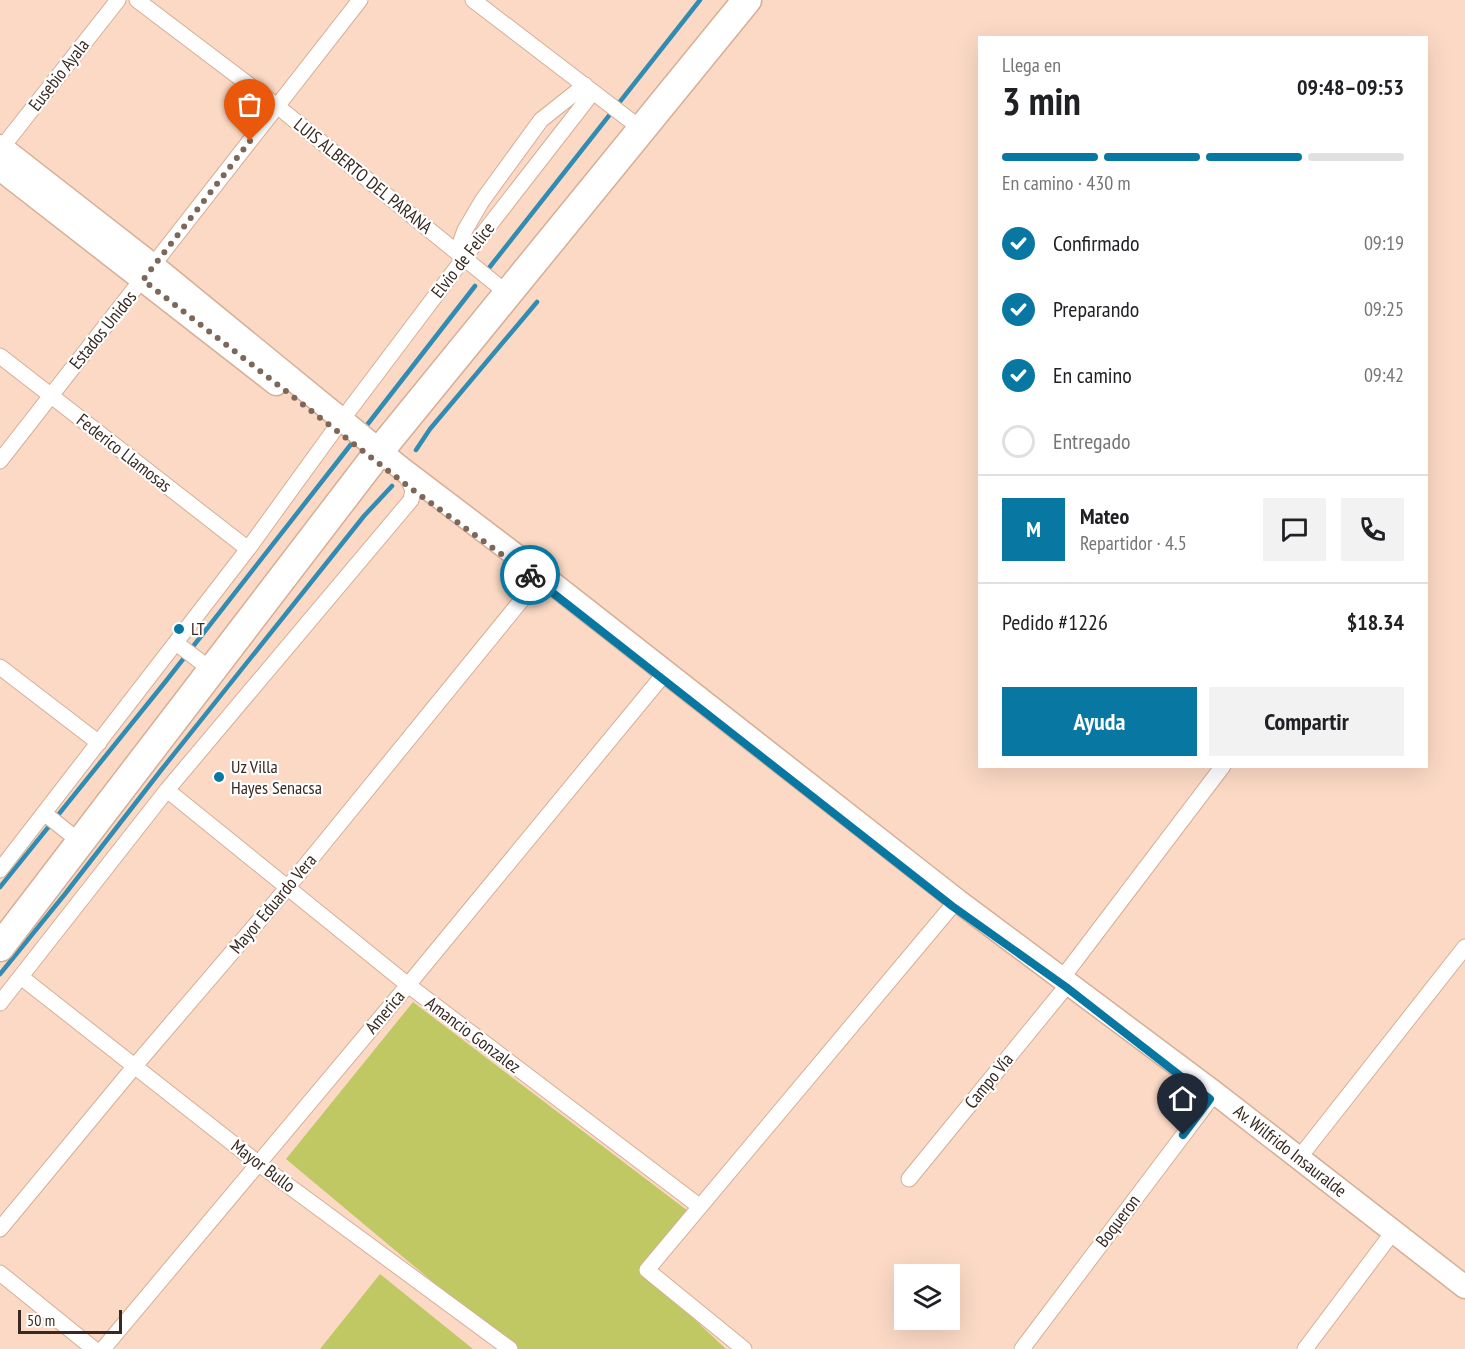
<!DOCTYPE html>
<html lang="es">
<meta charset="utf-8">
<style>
body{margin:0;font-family:"PT Sans Narrow",sans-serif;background:#f2f2f2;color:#202124;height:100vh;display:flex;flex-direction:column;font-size:22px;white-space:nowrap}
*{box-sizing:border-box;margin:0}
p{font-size:20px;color:#757577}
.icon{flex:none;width:33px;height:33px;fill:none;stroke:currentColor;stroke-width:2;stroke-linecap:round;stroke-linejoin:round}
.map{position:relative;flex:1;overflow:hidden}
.panel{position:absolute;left:978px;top:36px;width:450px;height:732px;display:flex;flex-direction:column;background:#fff;border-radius:0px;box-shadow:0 6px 24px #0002}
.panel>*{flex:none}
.controls{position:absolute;left:894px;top:1264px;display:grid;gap:12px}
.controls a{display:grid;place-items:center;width:66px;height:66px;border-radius:0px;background:#fff;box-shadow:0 6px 24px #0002;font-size:30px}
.scale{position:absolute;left:18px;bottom:15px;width:104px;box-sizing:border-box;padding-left:6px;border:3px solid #392920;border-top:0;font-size:16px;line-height:21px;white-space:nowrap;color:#392920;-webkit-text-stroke:4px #fff;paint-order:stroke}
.pin{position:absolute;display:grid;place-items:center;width:51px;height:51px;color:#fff;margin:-62px -26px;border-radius:50% 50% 50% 0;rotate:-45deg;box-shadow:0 0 6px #0007}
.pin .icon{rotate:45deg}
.courier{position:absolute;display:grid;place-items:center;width:60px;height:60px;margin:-30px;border:4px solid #0877a1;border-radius:50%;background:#fff;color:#222;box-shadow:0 2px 8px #0007}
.headline em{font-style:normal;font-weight:600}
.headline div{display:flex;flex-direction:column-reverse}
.headline{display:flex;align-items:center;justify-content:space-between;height:102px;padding:0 24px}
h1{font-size:39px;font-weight:600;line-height:45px}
.bar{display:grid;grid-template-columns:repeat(4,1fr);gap:9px 6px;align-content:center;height:72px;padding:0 24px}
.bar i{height:8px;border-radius:4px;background:#e0e0e0}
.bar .active{background:#0877a1}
.bar p{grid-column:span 4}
.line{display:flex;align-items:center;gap:15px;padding:0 24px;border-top:2px solid #e0e0e0}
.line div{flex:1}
.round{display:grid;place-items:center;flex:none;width:63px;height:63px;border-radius:0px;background:#f2f2f2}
ol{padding:0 24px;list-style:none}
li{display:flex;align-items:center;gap:18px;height:66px}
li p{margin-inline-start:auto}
li .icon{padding:6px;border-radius:50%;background:#0877a1;color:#fff;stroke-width:4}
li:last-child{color:#757577}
li i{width:33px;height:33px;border:3px solid #e0e0e0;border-radius:50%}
.action{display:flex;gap:12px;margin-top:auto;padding:12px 24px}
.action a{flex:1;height:69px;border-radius:0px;background:#0877a1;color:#fff;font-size:24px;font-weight:600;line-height:69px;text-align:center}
.action a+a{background:#f2f2f2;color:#202124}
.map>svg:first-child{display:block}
</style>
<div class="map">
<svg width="1465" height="1349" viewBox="0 0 1465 1349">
<rect width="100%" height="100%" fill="#fbd9c5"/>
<path fill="#c0c864" d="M413,1002L688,1211L642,1270L726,1349H513L286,1159Z
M380,1274L473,1349H320Z"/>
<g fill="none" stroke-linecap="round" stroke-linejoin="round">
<path stroke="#308cb2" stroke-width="4.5" d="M489,268L700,0
M367,425L475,286
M416,450L430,429L537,302
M0,887L166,681L352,443
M0,974L65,894L162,769L364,516L392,486"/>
<defs>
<path id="street" d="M137,0L277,106L502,289
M473,0L631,121
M0,150L118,0
M457,252L465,230L482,201L541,120L585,85
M0,356L248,549
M0,461L360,0
M176,643L205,665
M0,667L99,743
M167,790L408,985L699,1206
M44,813L69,833
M0,870L248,549L335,429L464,258L593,92
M21,977L259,1164L510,1349
M1063,977L1223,766
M0,1003L167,790L411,500L413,490L405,474
M1299,1158L1465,947
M909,1179L1069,983
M0,1229L134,1067L288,887L542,575
M0,1273L94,1349
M103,1349L408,985L665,673
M744,1349L647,1270L952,906L958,901
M1022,1349L1215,1093
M1305,1349L1393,1232"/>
<path id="secondary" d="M0,146L154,266L401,468L542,575L958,901L1215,1093L1465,1287
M0,169L276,384"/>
<path id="highway" d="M0,947L378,453L747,0"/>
</defs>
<use href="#street" stroke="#d6ae96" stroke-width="17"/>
<use href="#secondary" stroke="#d6ae96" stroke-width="25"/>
<use href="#highway" stroke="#d6ae96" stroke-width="31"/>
<use href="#street" stroke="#fff" stroke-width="15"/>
<use href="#secondary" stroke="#fff" stroke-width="22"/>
<use href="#highway" stroke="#fff" stroke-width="28"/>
</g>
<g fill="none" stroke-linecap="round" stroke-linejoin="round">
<path stroke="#7d675a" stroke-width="6" stroke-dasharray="0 10.8" d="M250,141L143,280L413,490L530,575"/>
<path stroke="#0877a1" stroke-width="8" d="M530,575L952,906L1066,987L1210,1099L1183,1135"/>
</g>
<g fill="#0877a1" stroke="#fff" stroke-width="2">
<circle cx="179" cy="629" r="6"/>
<circle cx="219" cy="777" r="6"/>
</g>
<g text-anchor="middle" stroke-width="4.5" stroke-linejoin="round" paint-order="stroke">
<g font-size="18" fill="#392920" stroke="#fff">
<text transform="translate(59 75) rotate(-52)" y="6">Eusebio Ayala</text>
<text transform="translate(363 176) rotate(39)" y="6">LUIS ALBERTO DEL PARANA</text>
<text transform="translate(463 260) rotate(-52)" y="6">Elvio de Felice</text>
<text transform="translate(103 330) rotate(-51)" y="6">Estados Unidos</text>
<text transform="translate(124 453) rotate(38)" y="6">Federico Llamosas</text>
<text transform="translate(273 904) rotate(-50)" y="6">Mayor Eduardo Vera</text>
<text transform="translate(385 1012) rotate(-50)" y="6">America</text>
<text transform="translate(473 1035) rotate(37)" y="6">Amancio Gonzalez</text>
<text transform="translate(989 1081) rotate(-51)" y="6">Campo Vía</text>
<text transform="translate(1290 1151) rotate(38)" y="6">Av. Wilfrido Insauralde</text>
<text transform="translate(263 1166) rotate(37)" y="6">Mayor Bullo</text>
<text transform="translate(1118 1221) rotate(-53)" y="6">Boqueron</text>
</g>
<g font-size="18" fill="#392920" stroke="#fff" text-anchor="start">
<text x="191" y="635">LT</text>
<text x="231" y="773">Uz Villa<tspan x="231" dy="21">Hayes Senacsa</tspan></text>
</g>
</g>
</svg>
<div class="controls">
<a><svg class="icon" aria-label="layers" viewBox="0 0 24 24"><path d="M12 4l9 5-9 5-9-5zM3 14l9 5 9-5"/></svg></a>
</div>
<div class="scale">50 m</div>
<div class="pin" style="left:250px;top:141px;background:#ea580c"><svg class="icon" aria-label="bag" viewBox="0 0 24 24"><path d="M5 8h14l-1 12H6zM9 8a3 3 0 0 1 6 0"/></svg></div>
<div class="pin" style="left:1183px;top:1135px;background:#1f2937"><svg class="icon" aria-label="home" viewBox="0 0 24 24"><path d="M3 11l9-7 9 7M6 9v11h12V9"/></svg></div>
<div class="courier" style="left:530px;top:575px"><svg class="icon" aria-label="bike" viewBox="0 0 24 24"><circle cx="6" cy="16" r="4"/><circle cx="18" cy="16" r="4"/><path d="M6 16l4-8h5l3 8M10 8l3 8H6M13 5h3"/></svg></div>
<section class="panel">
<div class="headline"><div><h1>3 min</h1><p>Llega en</p></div><em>09:48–09:53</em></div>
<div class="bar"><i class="active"></i><i class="active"></i><i class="active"></i><i></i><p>En camino · 430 m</p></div>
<ol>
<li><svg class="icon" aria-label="check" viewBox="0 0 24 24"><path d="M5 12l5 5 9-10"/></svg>Confirmado<p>09:19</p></li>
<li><svg class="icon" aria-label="check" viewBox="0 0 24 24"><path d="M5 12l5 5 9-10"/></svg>Preparando<p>09:25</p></li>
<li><svg class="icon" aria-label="check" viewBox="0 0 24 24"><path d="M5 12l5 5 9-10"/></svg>En camino<p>09:42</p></li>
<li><i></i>Entregado</li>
</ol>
<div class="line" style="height:108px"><b class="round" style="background:#0877a1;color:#fff">M</b><div><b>Mateo</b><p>Repartidor · 4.5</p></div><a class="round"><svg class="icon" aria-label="chat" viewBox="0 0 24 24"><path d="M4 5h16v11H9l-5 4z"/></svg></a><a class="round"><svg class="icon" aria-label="phone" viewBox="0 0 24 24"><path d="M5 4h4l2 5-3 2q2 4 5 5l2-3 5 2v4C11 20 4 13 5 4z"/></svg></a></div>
<div class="line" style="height:78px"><div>Pedido #1226</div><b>$18.34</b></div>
<div class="action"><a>Ayuda</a><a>Compartir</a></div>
</section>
</div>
